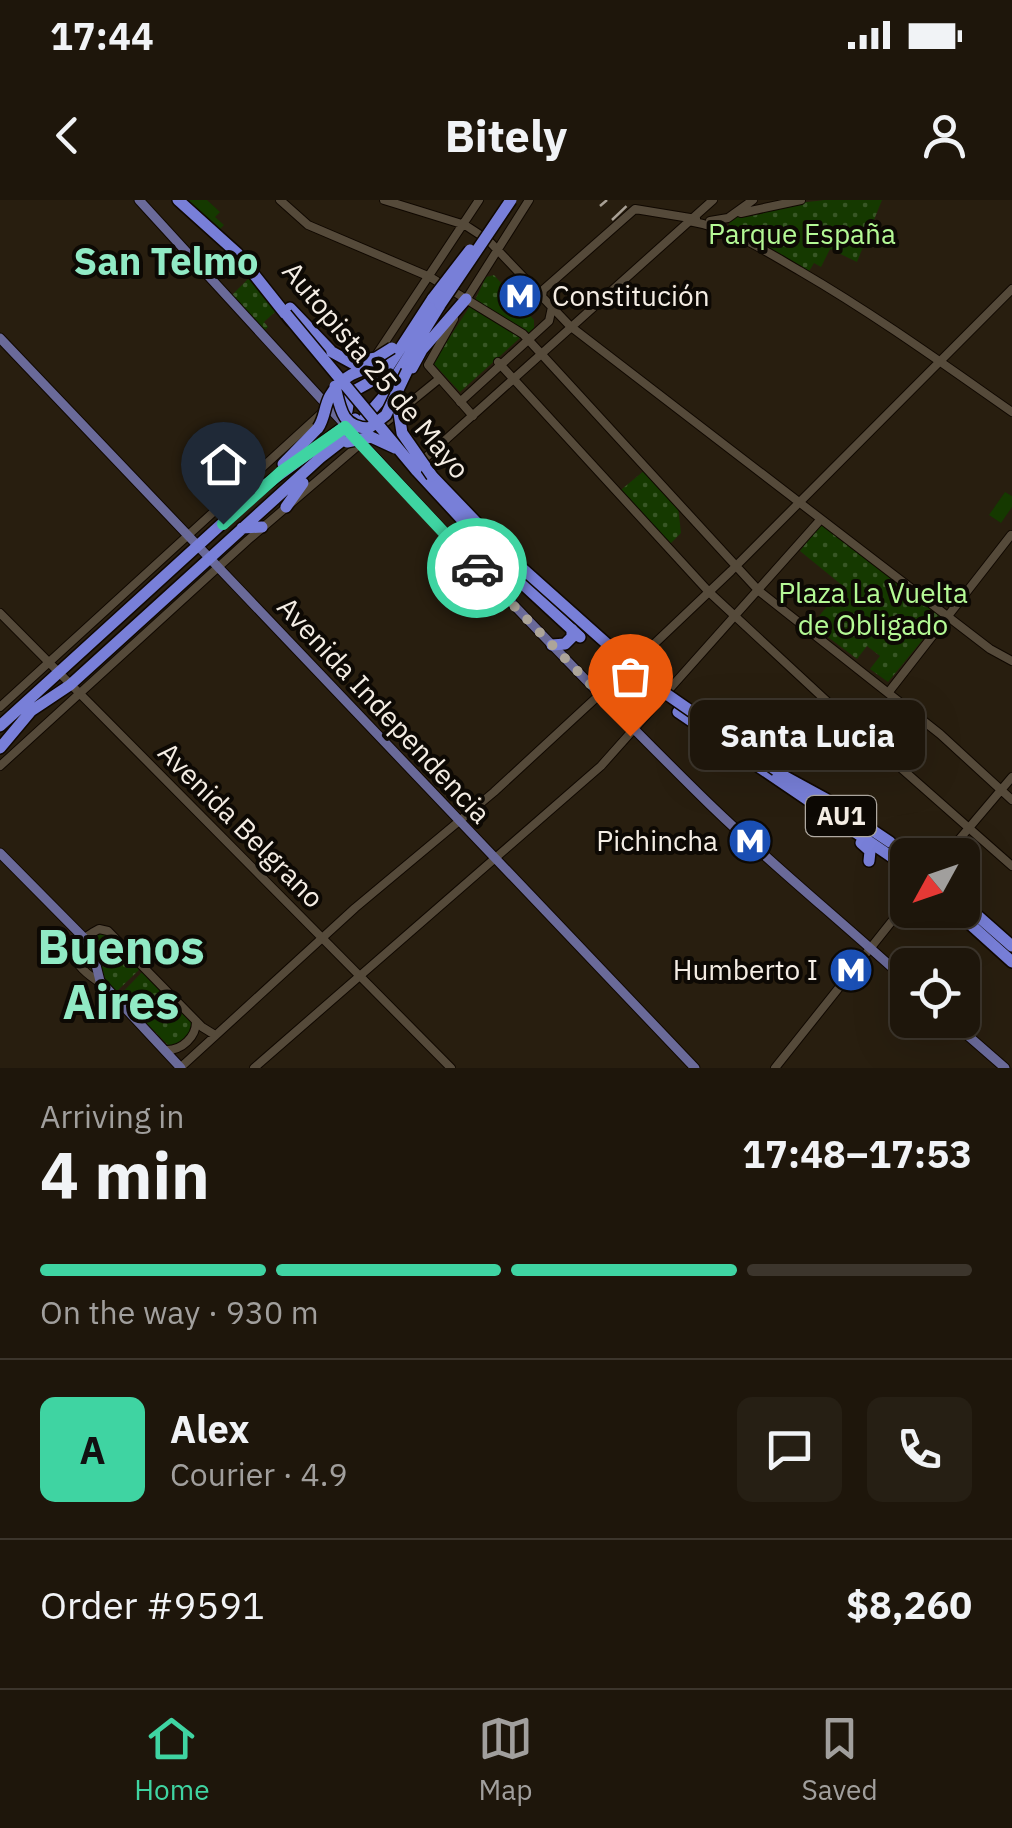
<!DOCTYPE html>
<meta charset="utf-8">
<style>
body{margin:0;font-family:"IBM Plex Sans",sans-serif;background:#261f14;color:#f1f3f6;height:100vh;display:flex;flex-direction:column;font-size:38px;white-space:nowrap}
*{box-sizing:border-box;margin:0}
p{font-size:32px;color:#a19f9d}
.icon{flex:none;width:55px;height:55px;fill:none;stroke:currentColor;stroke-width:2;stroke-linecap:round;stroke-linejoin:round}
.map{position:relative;height:868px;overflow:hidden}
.sheet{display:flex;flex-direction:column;background:#1e160b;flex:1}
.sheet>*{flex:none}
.needle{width:65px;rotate:230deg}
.tools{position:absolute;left:890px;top:638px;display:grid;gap:20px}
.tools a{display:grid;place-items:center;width:90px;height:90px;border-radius:15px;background:#1e160b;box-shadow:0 10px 40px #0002,0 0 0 2px #3c352c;font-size:50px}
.pin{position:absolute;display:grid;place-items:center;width:85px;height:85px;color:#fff;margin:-102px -42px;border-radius:50% 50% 50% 0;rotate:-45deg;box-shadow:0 0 10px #0007}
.pin .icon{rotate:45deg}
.courier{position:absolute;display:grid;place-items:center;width:100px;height:100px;margin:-50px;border:8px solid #3fd4a2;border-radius:50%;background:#fff;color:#222;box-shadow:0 2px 12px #0007}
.bubble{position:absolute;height:70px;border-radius:15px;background:#1e160b;box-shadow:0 10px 40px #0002,0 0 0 2px #3c352c;font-size:32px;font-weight:700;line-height:70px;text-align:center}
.head em{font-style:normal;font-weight:700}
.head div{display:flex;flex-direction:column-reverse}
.head{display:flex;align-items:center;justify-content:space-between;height:170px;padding:0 40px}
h1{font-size:65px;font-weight:700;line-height:75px}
.bar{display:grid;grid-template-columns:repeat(4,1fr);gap:15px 10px;align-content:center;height:120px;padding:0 40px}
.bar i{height:12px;border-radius:8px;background:#3c352c}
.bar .selected{background:#3fd4a2}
.bar p{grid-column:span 4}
.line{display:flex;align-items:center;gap:25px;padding:0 40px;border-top:2px solid #3c352c}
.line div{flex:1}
.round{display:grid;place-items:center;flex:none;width:105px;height:105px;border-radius:15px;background:#261f14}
.status{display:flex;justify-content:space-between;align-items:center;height:70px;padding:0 50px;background:#1e160b;direction:ltr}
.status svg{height:28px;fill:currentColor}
header{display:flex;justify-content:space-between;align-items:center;height:130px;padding:0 40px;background:#1e160b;font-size:45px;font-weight:700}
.dock{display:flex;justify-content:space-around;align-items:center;height:140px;border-top:2px solid #3c352c;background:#1e160b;font-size:28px;color:#a19f9d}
.dock a{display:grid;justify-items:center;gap:5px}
.dock .selected{color:#3fd4a2}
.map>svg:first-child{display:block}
</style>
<div class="status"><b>17:44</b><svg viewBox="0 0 49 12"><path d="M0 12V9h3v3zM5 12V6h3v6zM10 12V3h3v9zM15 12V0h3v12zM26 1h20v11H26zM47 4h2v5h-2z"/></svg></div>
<header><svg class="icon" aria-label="back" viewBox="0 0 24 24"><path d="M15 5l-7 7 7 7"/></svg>Bitely<svg class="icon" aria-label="person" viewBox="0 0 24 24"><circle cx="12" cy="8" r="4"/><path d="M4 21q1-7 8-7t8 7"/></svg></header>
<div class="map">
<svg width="1012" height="868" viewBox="0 0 1012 868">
<defs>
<pattern id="park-dots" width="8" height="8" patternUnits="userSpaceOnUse" patternTransform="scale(2.5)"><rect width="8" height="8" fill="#153900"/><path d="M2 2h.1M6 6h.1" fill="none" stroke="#385625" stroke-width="1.8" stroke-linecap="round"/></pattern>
</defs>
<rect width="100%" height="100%" fill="#281e0f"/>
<path fill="#153900" d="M190,0H207L220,12L215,17L224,25L214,35L183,7Z
M1005,292L1012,296V307L1001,323L989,315Z"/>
<path fill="url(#park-dots)" d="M824,0H882L857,62L830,49L821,67L814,63L808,73L729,27V21C757,4 793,4 824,0Z
M494,75L534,120V129L528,134L475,100L486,77Z
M250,77L283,117L275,112L264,122L268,127L264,131L232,95Z
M470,106L521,137L460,192L433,163Z
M645,270L678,306L681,333L669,345L622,293V289Z
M821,324L943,415L888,482L870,469L880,456L867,446L857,459L812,425L843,386L800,351Z
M95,732L107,733L141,768L116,792C96,777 103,756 89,737Z
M143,771L192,821L193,831L177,846L168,845L119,796Z"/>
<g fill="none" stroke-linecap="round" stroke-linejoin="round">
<defs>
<path id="secondary" d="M280,0L308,25L430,77L523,134L759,391L940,534L1012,600
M384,0L465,25L488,40L570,126L990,449L1012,461
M741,13L801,0
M689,21C733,29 762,49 800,71C874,114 942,163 1012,212
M710,21L728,18L753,0
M542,96L543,90L635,9L696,19
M464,103L529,0
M454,119L428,165L473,216
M377,154L479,0
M498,162L709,392L860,532L1012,666
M460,202L549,121L552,107
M380,227L439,179
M423,260L713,0
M0,413L451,868
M633,464L731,371L1012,89
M888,493L1011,335
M0,507L323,212
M0,566L248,340L366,239
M946,655L1012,577
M102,784C72,765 61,749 99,729L108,731L202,827L215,835
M167,850C182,850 196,837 196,822
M180,868L355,708L494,592L623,473
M254,868L601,566L821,319
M775,868L908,701"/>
<path id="primary" d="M139,0C321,199 502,399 694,589C762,657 837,717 908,782
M0,138L695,868
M0,653L91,745L100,781L181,868
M950,820L1005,868"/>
<path id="highway" d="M178,0L237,53L291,121
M290,108L332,152
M421,151L466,99
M412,168L424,146
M347,211L350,193L383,175L433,98
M283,264L318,228
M416,270L515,377L580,437
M432,276L502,349
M235,295L256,290
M286,307L303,283
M242,328L262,327
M552,445L565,444L572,437V429
M678,512L908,668
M0,526L260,289L355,219
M0,548L31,511L70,485L320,258L351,234L384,196L440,105
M782,575L826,599L890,642
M861,643L870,651L869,661
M962,702L1012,746
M955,716H961L1012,762"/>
</defs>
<use href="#secondary" stroke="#100800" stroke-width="10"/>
<use href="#primary" stroke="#100800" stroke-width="11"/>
<use href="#highway" stroke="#100800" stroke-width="14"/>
<use href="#secondary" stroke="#554a3a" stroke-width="8"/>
<use href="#primary" stroke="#6a6a99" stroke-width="9"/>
<use href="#highway" stroke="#787fd8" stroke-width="11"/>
<path stroke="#a8a095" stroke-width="2.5" stroke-dasharray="20 10" stroke-linecap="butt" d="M600,6L607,0
M612,20L633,0"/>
<defs>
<path id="highway-bridge" d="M433,98L470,50
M440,105L511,0
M286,114L416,270
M332,152L365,170
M359,161L376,158L392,148
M335,186C340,208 342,228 369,228L386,215L407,171
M318,228C325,218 324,207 330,196C339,179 361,165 380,170L395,187L402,233L432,276
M347,242L371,237L395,248
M496,345L652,484L776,570
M491,351L514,371"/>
</defs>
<use href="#highway-bridge" stroke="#100800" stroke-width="14" stroke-linecap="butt"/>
<use href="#highway-bridge" stroke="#787fd8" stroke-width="11"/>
</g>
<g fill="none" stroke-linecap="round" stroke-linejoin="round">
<path stroke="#ada599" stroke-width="10" stroke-dasharray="0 18" d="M477,368L634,529L630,536"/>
<path stroke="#3fd4a2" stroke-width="12" d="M223,324L281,272L345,227L477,368"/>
</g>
<defs>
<symbol id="metro-disc" viewBox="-11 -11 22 22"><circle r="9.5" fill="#1a4fb4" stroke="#0d0904"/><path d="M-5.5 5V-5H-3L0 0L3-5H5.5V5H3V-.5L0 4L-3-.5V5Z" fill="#fff"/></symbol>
</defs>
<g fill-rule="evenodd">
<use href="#metro-disc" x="495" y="71" width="50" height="50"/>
<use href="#metro-disc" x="725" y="616" width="50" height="50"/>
<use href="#metro-disc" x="826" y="745" width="50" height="50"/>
</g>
<g text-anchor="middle" stroke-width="8" stroke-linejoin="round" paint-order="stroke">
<rect fill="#0d0904" stroke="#afa9a1" stroke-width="2.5" x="806" y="596" width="70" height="40" rx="8"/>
<g font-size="25" font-weight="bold" fill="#f4ede4">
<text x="841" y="625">AU1</text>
</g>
<g font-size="28" fill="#b4f995" stroke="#0d0904">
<text x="802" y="44">Parque España</text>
<text x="873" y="403">Plaza La Vuelta<tspan x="873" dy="32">de Obligado</tspan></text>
</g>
<g font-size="28" fill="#f4ede4" stroke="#0d0904" text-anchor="end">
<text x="552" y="106" text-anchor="start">Constitución</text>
<text x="718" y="651">Pichincha</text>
<text x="818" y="780">Humberto I</text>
</g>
<g font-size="28" fill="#f4ede4" stroke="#0d0904">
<text transform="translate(376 170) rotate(50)" y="10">Autopista 25 de Mayo</text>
<text transform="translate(384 510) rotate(47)" y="10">Avenida Independencia</text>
<text transform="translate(241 625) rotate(45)" y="10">Avenida Belgrano</text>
</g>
<g font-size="38" font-weight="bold" fill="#91eac5" stroke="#0d0904">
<text x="166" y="75">San Telmo</text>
</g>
<g font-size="48" font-weight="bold" fill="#91eac5" stroke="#0d0904">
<text x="121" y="764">Buenos<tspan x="121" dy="55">Aires</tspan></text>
</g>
</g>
</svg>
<div class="tools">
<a><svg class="needle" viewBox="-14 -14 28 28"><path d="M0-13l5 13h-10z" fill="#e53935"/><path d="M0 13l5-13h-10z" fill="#a19f9d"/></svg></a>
<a><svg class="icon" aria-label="locate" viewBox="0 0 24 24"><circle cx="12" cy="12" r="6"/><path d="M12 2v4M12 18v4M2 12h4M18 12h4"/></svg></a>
</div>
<div class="pin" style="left:630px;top:536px;background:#ea580c"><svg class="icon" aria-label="bag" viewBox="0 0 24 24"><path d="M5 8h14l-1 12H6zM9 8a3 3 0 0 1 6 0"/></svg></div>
<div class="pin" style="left:223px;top:324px;background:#1f2937"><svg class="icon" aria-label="home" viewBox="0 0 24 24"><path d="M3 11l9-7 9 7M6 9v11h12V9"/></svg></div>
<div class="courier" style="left:477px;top:368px"><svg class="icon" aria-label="car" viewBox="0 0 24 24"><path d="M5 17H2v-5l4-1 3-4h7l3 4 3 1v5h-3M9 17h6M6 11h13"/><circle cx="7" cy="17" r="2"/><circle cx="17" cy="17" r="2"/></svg></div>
<div class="bubble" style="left:690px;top:500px;width:235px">Santa Lucia</div>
</div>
<section class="sheet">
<div class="head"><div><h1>4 min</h1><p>Arriving in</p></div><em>17:48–17:53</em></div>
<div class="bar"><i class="selected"></i><i class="selected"></i><i class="selected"></i><i></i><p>On the way · 930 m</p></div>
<div class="line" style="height:180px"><b class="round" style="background:#3fd4a2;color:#111">A</b><div><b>Alex</b><p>Courier · 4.9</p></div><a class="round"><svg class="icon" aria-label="chat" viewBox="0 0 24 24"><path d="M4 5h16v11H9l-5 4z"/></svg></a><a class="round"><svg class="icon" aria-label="phone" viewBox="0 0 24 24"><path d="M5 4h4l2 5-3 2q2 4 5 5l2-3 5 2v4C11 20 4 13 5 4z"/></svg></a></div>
<div class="line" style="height:130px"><div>Order #9591</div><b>$8,260</b></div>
</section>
<nav class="dock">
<a class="selected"><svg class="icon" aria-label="home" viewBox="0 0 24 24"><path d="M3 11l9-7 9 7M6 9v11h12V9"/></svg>Home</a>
<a><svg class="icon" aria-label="map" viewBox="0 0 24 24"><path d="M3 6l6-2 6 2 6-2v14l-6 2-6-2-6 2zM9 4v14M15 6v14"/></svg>Map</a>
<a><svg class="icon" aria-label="saved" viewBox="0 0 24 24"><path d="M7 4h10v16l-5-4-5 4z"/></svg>Saved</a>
</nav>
